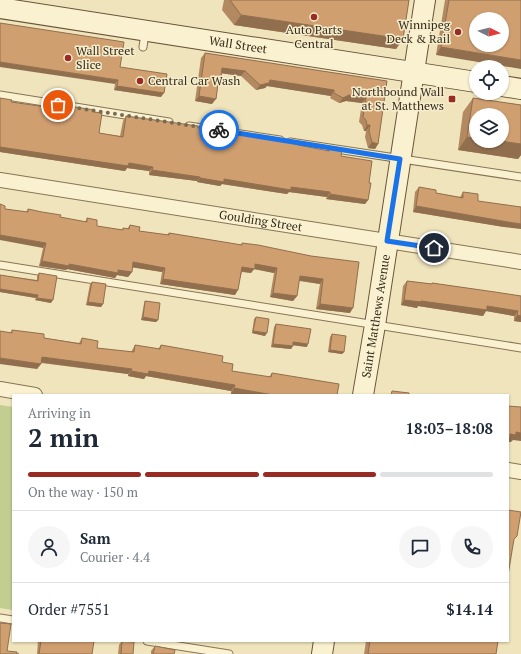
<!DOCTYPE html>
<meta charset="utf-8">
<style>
body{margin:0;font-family:"PT Serif",serif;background:#f6f6f7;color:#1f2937;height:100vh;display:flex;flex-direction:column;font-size:15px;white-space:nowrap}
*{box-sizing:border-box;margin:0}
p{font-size:13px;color:#747a83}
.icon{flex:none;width:22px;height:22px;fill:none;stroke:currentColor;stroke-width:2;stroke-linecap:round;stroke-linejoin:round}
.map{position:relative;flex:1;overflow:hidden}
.panel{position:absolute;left:12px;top:394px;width:497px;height:248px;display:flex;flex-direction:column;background:#fff;border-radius:0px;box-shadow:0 1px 3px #0004}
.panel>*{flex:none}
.needle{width:26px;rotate:96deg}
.tools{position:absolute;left:469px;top:12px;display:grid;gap:8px}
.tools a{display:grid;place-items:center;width:40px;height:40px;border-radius:50%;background:#fff;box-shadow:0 1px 3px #0004;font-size:20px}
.pin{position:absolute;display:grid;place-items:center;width:34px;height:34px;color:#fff;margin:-17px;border:2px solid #fff;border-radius:50%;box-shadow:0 1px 4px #0007}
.courier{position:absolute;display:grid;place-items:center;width:40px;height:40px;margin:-20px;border:3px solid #1a73e8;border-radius:50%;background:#fff;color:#222;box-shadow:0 1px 5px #0007}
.summary em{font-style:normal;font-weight:600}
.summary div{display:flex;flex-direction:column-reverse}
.summary{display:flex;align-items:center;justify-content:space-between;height:68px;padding:0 16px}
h1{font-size:26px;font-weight:600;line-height:30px}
.bar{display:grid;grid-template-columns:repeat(4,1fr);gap:6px 4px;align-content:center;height:48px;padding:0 16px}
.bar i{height:5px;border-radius:3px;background:#e0e1e3}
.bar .on{background:#982b23}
.bar p{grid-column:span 4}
.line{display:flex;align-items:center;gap:10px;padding:0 16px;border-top:1px solid #e0e1e3}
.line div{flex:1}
.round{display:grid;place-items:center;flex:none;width:42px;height:42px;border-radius:21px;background:#f6f6f7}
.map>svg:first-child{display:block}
</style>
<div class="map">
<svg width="521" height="654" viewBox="0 0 521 654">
<rect width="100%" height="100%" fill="#efe4bc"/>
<path fill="#c2cd90" d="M0,405L13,407V610L0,608Z"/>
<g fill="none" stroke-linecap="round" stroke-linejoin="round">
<defs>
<path id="lane" d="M143,47L145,33
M0,95L169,122
M189,126L280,140
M290,142L521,177
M0,265L521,348
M0,618L13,620
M147,641L229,654"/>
<g id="street">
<path id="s1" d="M0,180L521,262"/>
<path d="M0,389L35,395"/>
<path d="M508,470L521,472"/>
</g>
<g id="secondary">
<path id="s2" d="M0,8L476,82"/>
<path d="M502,86L521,89"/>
<path id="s3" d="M363,395L375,325L425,0"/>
<path d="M322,654L324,641"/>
</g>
</defs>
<use href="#lane" stroke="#877455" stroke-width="9"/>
<use href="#street" stroke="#877455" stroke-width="16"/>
<use href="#secondary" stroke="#695439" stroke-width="22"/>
<use href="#lane" stroke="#faf1d0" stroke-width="7"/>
<use href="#street" stroke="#faf1d0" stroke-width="14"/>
<use href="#secondary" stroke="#faf1d0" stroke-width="20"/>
</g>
<path fill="#b28960" d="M224,0H409L403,39L396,49L234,25L222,10Z
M445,0H521L436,55Z
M205,53L387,81L378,144L375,149L368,148L365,137L366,131H364L362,125L359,122L362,103L346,101L339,103L330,98L331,96L267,86L265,88L256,90L241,76L222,73L220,84L217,87L212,104L195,101L201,58Z
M120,67L161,97L114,90L115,84Z
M0,98L11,102L66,110L69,106L94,112L99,133L120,136L123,121L126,116L198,128L327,151L330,147L341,156L369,183L368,200L365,204L326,199L327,197L289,192L287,194L222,184L220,186L197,182V181L149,175V171L127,168L125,171L0,152Z
M473,98L521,105V155L518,159L458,150L463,112Z
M419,187L436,193L460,197L463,192L478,201L504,227L413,212L415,192Z
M5,209L26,212L28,209L60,217L85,222L87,218L97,226L122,230L123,228L127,229L130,225L139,231L167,235L169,233L241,245L242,243L311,256L350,313L316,309L320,284L299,281L297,296L293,301L270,297L274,273L254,269L251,273L242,272L235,295L160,284L162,272L132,267V272L128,277L117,275L115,278L67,269L66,270L39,266L43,248Z
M39,273L51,303L35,300L36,298L0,292V275L37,280V276Z
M407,281L431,284L432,283L521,296V322L514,321V316L486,311L483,316L418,306L417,308L401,305L403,286Z
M92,282L103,304L101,307L86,305L90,284Z
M145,301L158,320L156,322L141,320L144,304Z
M256,317L265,336L252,333L254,319Z
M276,324L307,347L293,345L291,349L271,347L274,327Z
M12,330L44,338L79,343L82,338L97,348L131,352L135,345L158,349L161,345L222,362L232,371L269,377L272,373L337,395H237L231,394V391L146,376L144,379L128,376V374L41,363L37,369L10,333Z
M332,334L344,352L342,354L328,352L330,337Z
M38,641H94L92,654H37Z
M122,641L133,654H118L119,645Z
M366,641H498L496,654H364Z
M155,646L174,654H151V651Z"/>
<path fill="#916f4e" d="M241,15L403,39L396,49L234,25Z
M441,47L521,60V69L436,55Z
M0,62L118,80L115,84L0,67Z
M222,68L245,71L241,76L219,73Z
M270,80L334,90L331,96L267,86L265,88L256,90L260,85Z
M117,86L164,93L161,97L114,90Z
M349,95L366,98L362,103L346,101L339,103L343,98Z
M199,96L216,99L212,104L195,101Z
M367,125H370L366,131H364Z
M467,137L476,138V141H500L521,144V155L518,159L458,150Z
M372,142L378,144L375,149L368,148Z
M0,147L129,163L153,167L149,171L127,168L125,171L0,152Z
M152,170L200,177L197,181L149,175Z
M200,178L224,179L330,192L327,197L289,192L287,194L222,184L220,186L197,182Z
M330,194L368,200L365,204L326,199Z
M416,206L521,224V229L504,227L413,212Z
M0,235L46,243L43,248L0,240Z
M42,261L69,264L132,272L128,277L117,275L115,278L67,269L66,270L39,266Z
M133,262L165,268L162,272L130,267Z
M255,264L277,268L274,273L254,269L251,273L239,271L242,267Z
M300,276L323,279L320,284L296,280Z
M163,279L238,290L235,295L160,284Z
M0,289L38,295L36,298L0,292Z
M273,293L297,296L293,301L270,297Z
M37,298L53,300L51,303L35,300Z
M404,300L487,306L518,311L514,316L486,311L483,316L418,306L417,308L401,305Z
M88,302L103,304L101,307L86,305Z
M320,304L353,308L350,313L316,309Z
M517,315L521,316V322L514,321Z
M143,317L158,320L156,322L141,320Z
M253,331L267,333L265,336L252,333Z
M293,342L308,344L307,347L291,345Z
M273,344L293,346L291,349L271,347Z
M330,350L344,352L342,354L328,352Z
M42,357L132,369L128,374L38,362Z
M0,358L41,364L37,369L0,364Z
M131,371H149L235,385L231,391L146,376L144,379L128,376Z
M234,388L273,395H237L231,394Z
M516,432L521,433V441L513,440L511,442H508V438L510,434Z"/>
<path fill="#cf9f70" stroke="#916f4e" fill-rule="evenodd" d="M230,0H409L403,39L241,15Z
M449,0H521V60L441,47ZM476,19H502V45H476Z
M0,23L124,42L120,67L167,74L164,93L117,86L118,80L0,62Z
M205,53L387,81L378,144L372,142L369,131L370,125H367L366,120L363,117L366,98L349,95L343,98L334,93V90L270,80L269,83L260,85L245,71L222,68L220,84H218L216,99L199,96Z
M0,98L12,100L11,102L68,110L69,106L95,110L94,112L102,113L99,133L123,137L126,116L198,126V128L237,134L299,142L298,145L329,151L330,147L342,149L341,156L372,161L369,183H371L368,200L330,194V192L291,187V190L224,179V182L200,178V177L152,170L153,167L129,163L128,166L0,147Z
M473,98L521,105V144L500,141H502V115H476V138L467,137Z
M419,187L436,190V193L463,198V192L478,194V201L521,207V224L508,222L416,206Z
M0,204L5,206V209L28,212V209L42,212L61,215L60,217L87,222V218L97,220V226L123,230V228L129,229L130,225L140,227L139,231L169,235V233L242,245V243L258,245L311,256L359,262L353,308L320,304L323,279L300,276L297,296L273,293L277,268L255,264V269L242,267L238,290L163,279L165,268L133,262L132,272L118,270V273L69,264V266L42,261L46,243L0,235Z
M39,273L57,276L53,300L37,298L38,295L0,289V275L38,281Z
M407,281L432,284V283L495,292L521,296V316L517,315L518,311L487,306V310L421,301V302L404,300Z
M92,282L106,284L103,304L88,302Z
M145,301L160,303L158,320L143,317Z
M256,317L269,319L267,333L253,331Z
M276,324L311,329L308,344L293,342V346L273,344Z
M12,330L44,334V338L81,344L82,338L98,341L97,348L134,352L135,345L160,349L161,345L223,356L222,362L233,364L232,371L271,377L272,373L339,384L337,395H273L234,388L235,385L149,371L148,374L131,371L132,369L42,357L41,364L0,358V331L12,333Z
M332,334L346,336L344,352L330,350Z
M392,391L409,393V395H391Z
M508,406L521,407V433L516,432V435L510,434V438H508Z
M508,510L521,512L517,536L514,539L508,575Z
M0,623L11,624L7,651L17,652V654H19H0Z
M41,641H94L92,654H39Z
M122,641L134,642L133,654H121Z
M370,641H498L496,654H368Z
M155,646L175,650L174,654H153Z"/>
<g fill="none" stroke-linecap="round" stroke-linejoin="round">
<path stroke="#776b53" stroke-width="4" stroke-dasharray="0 7.2" d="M58,105L219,130"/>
<path stroke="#1a73e8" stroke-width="5" d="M219,130L400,159L387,241L434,248"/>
</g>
<g fill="#982b23" stroke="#f6edcc" stroke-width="1.5">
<circle cx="314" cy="17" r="4"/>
<circle cx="458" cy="32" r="4"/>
<circle cx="68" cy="58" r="4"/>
<circle cx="140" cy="81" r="4"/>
<rect x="448" y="95" width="8" height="8" rx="2"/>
</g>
<g text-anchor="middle" stroke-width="3" stroke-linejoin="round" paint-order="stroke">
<g font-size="12" fill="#362a1b" stroke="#f6edcc" text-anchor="end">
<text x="450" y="29">Winnipeg<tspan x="450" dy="14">Deck &amp; Rail</tspan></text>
<text x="314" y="34" text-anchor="middle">Auto Parts<tspan x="314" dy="14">Central</tspan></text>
<text x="76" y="55" text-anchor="start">Wall Street<tspan x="76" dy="14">Slice</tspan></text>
<text x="148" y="85" text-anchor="start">Central Car Wash</text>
<text x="444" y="96">Northbound Wall<tspan x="444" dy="14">at St. Matthews</tspan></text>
</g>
<g font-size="12" fill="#362a1b" stroke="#f6edcc">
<text dy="4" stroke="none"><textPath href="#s2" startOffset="241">Wall Street</textPath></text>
<text dy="4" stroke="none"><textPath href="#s1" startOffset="264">Goulding Street</textPath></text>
<text dy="4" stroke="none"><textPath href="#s3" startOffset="80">Saint Matthews Avenue</textPath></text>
</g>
</g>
</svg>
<div class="tools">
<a><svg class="needle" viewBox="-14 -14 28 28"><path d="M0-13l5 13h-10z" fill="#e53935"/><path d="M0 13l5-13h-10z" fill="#747a83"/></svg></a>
<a><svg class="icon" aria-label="locate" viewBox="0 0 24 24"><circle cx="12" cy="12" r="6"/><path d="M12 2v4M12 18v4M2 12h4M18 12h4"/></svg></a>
<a><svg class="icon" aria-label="layers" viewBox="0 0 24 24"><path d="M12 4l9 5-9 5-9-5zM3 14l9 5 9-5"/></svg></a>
</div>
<div class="pin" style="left:58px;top:105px;background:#ea580c"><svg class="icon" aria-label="bag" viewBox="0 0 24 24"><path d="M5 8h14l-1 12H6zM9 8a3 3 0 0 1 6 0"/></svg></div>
<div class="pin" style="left:434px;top:248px;background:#1f2937"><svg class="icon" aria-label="home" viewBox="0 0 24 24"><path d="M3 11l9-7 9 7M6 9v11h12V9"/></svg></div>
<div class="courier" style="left:219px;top:130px"><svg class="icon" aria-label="bike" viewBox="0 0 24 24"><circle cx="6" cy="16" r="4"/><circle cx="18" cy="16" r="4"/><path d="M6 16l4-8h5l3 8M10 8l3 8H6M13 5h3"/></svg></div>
<section class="panel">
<div class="summary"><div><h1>2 min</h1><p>Arriving in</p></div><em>18:03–18:08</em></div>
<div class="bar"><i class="on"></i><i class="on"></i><i class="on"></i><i></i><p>On the way · 150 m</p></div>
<div class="line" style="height:72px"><a class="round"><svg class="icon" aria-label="person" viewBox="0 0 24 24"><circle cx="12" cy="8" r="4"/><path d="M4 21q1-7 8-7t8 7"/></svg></a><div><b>Sam</b><p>Courier · 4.4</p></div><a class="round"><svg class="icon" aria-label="chat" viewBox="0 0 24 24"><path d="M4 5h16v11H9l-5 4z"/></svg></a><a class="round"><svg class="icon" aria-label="phone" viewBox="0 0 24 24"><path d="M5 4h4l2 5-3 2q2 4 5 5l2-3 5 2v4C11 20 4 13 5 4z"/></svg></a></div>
<div class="line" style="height:52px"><div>Order #7551</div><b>$14.14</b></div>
</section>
</div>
